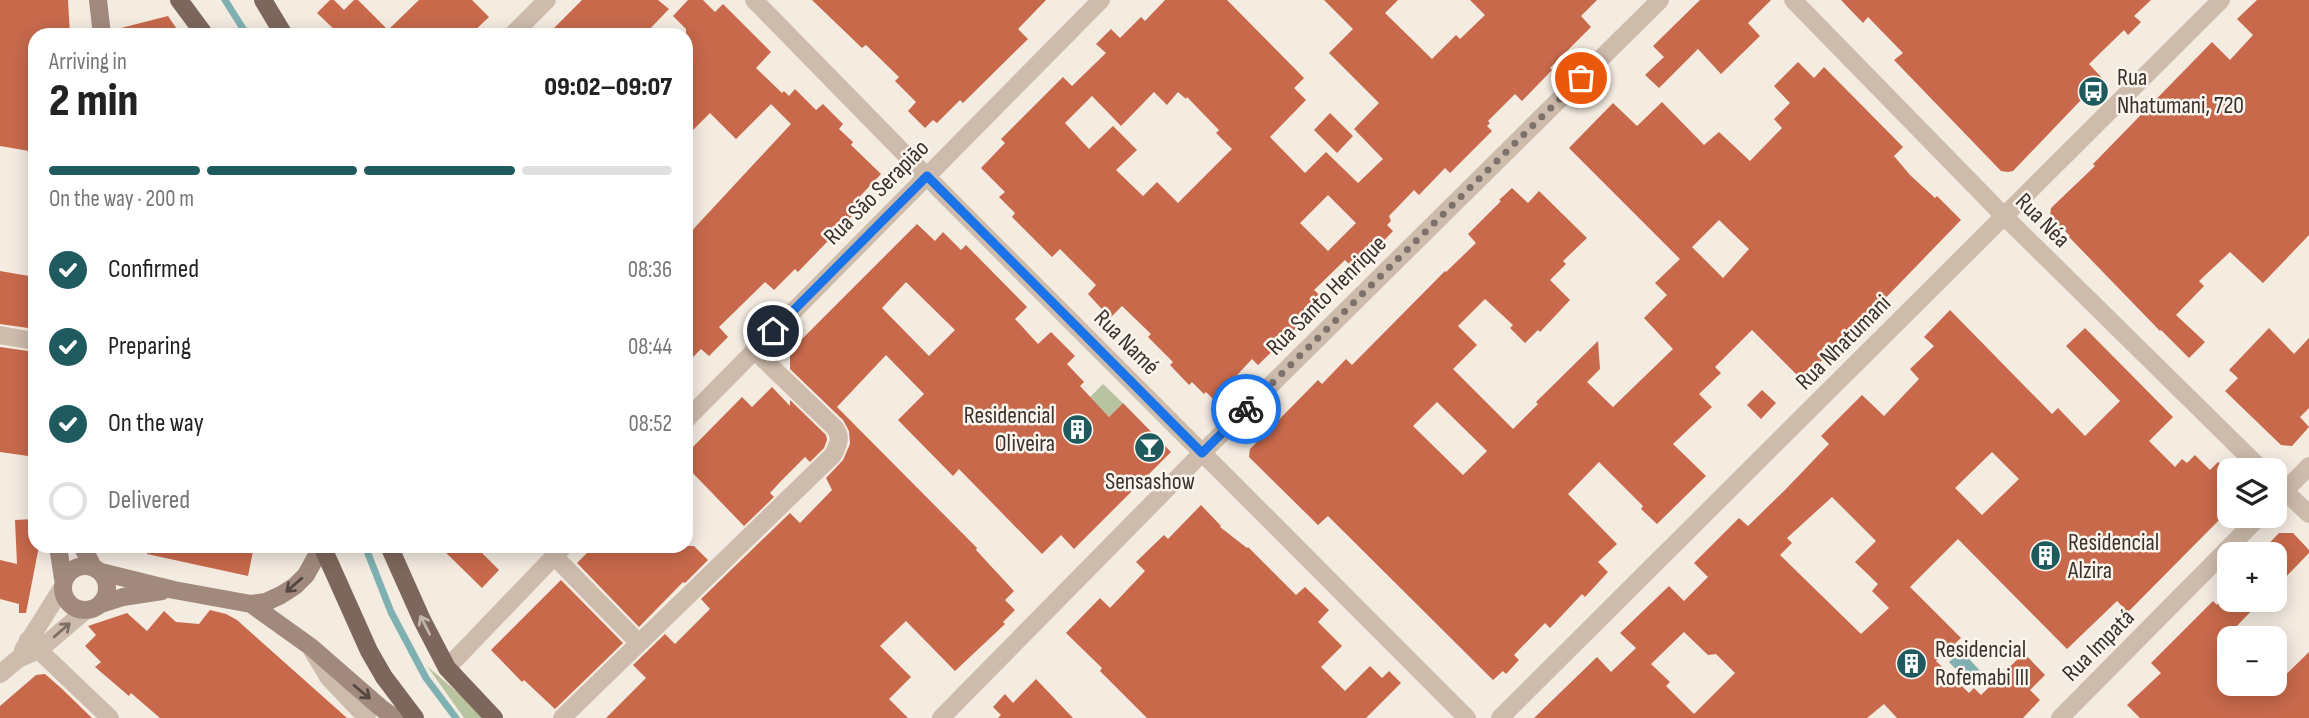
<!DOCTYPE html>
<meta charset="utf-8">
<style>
body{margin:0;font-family:"Sofia Sans Condensed",sans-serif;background:#f6f6f6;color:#222;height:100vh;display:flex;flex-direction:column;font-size:26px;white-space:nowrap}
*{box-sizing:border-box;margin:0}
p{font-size:23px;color:#767676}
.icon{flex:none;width:38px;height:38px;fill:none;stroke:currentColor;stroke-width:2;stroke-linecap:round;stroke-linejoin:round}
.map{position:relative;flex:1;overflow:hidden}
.drawer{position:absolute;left:28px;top:28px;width:665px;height:525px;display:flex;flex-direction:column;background:#fff;border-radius:21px;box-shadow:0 4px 18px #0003}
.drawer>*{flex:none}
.tools{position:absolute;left:2217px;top:458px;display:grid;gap:14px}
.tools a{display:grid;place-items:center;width:70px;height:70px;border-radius:14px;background:#fff;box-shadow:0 4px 18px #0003;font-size:35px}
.pin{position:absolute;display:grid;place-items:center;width:60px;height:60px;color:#fff;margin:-30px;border:4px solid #fff;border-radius:50%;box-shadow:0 2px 7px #0007}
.courier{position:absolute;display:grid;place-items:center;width:70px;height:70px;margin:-35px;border:5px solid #1a73e8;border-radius:50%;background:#fff;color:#222;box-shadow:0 2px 9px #0007}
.head em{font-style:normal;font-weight:800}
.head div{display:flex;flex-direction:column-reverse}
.head{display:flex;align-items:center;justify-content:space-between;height:119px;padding:0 21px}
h1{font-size:46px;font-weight:800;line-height:52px}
.bar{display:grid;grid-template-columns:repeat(4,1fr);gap:10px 7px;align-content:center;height:84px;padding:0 21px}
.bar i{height:9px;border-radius:5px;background:#e0e0e0}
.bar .on{background:#1f5a5e}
.bar p{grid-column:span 4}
ol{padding:0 21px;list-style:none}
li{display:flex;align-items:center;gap:21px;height:77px}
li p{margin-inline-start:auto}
li .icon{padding:7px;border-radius:50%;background:#1f5a5e;color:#fff;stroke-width:4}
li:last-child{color:#767676}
li i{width:38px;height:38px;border:4px solid #e0e0e0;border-radius:50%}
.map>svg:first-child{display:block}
</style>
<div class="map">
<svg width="2309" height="718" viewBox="0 0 2309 718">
<rect width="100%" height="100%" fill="#f4ebe1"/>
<path fill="#b8c4a0" d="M1103,384L1123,403L1109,417L1090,397Z
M427,666L487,718H464Z"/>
<path fill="#7fb0b2" d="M1962,651L1982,673L1970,684L1949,662Z"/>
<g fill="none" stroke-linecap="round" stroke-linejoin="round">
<path stroke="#7fb0b2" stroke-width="7" d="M225,0L247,35
M365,546L391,612L426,678L456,718"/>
</g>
<path fill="#c8694b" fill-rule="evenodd" d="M0,0H68L70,35H35V152L0,146Z
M330,0H334L344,10L354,0H358L388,30L419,0H472L489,17L470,35H340L317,13Z
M582,0H658L669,9L644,35H547Z
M688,0H703L715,12L723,4L771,52L756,68L782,93L784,91L789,96L795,89L816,110L823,104L843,124L839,129L853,142L851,145L881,174L848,209L852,216L798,272L795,269L774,290L765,282L719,327L728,337L709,356L701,349L686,364V237L791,124L771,104L773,102L736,139L710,113L686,137V29L673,16Z
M812,0H1046L1018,29L1028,39L963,103L960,100L937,123L933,120L925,128L908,111L916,102L895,81L899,77L866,45L862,48Z
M1165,0H1227L1304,78L1294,88L1306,100L1270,137L1305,173L1326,152L1358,183L1383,159L1354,129L1379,103L1329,53L1353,29L1324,0H1398L1385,13L1432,59L1456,35L1460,39L1485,15L1470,0H1597L1581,16L1591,27L1550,68L1552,70L1522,101L1515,94L1488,121L1490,123L1487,126L1492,131L1450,173L1445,168L1419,195L1414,190L1389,216L1391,221L1387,225L1393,231L1376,249L1355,270L1345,260L1314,290L1325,300L1258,365L1252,359L1214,400L1206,392L1204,394L1192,382L1189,385L1170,365L1173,362L1148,337L1151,334L1122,306L1110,318L1088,294L1096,285L1060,249L1052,257L1012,217L1015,213L999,197L1005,192L981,168L1005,143L1001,139L1063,77L1072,86L1106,53L1096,44L1111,29L1120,38L1141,17L1145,21ZM1154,92L1167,105L1178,92L1186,99L1187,97L1219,130L1216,133L1232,149L1178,203L1157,182L1143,196L1116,170L1137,150L1113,126L1089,149L1065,123L1092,96L1121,126ZM1328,195L1356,223L1328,251L1300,223Z
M1700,0H1771L1748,23L1760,36L1721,74L1698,49L1659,88L1645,75L1664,57L1653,46Z
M1841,0H2151L2134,16L2141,22L2128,35L2124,30L2089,64L2102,78L2013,171L2008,172L2001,171L1894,60L1903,53L1868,17L1863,23Z
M2257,0H2309V235L2263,283L2230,252L2199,281L2204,286L2176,315L2205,342L2189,358L2161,330L2160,331L2069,237L2070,236L2050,216L2051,208L2095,166L2093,164L2212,42L2230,60L2253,35L2237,19Z
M168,16L181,35H118L117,29Z
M1798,62L1814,78L1824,67L1903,147L1894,156L1910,175L1935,198L1937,196L1961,220L1873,311L1802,380L1752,330L1715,367L1721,373L1699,394L1712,407L1673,444L1706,476L1657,524L1641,509L1643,506L1599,462L1568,494L1617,544L1598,562L1608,572L1585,597L1582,594L1550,628L1545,623L1514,655L1519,660L1506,674L1503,671L1493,680L1328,516L1318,525L1249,457L1250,449L1318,380L1322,384L1346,359L1352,365L1445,271L1446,272L1476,243L1468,234L1501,201L1499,200L1512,188L1528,203L1539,191L1587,238L1563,261L1566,264L1550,280L1570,300L1540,332L1538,330L1525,343L1510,328L1513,325L1485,299L1458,326L1477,345L1453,369L1513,429L1538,404L1536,402L1598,341L1600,369L1587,382L1613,407L1673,349L1644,318L1667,295L1655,283L1680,259L1569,148L1613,103L1637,126L1662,102L1704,145L1719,132L1750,161L1782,128L1774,119L1790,103L1774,86ZM1719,220L1749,249L1723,278L1692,247ZM1437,402L1487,451L1463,475L1413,426Z
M1330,113L1353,136L1337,153L1314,130Z
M917,224L935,241L943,232L961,250L966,245L1027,307L1015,319L1038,344L1051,332L1075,356L1067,364L1084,382L1080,386L1109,417L1123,403L1171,452L1074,549L1061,535L1042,554L959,469L953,476L898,420L924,394L886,355L837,407L977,548L976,550L1014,591L1005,600L1015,610L1003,622L1005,624L955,671L906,621L880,646L911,677L889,699L908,718H606L646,678L633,665L665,634L675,644L710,609L701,599L790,513L800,523L832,490L826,478L843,460L850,444L849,431L843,420L790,369V351ZM906,282L955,330L929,356L882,308Z
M0,271L35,277V329L0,324Z
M1950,310L2052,414L2058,408L2085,436L2120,401L2066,346L2085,328L2173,417L2149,441L2175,467L2182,459L2187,463L2195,455L2210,470L2218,462L2230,474V509L2128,612L2117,601L2067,649L1958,539L1910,587L1961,638L1936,661L1969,693L1974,688L1981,695L2024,653L2045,675L2030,690L2040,700L2023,718H1897L1884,704L1867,718H1534L1597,657L1611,672L1636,648L1620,633L1669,586L1684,601L1708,577L1694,563L1739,518L1748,526L1786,489L1829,444L1821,436L1862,395L1884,416L1919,379L1910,369L1934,346L1924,337ZM1992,452L2019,479L1982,515L1955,488ZM1832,497L1876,541L1855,562L1878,584L1872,591L1889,608L1861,634L1780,555L1792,543L1787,538ZM1684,632L1708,655L1716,654L1735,673L1694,714L1666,686L1670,682L1651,664Z
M2269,328L2294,354L2309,338V408L2300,417L2309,427L2292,446L2281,445L2225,391L2238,378L2229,370Z
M0,347L35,352V457L0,452Z
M772,387L790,406V400L826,435L827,440L824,448L810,462L805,457L781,481L770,493L774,497L744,526L686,466V454L742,397L752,407Z
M1762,390L1776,403L1761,419L1747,405Z
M1201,505L1221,526L1220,527L1247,548L1248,547L1296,595L1305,587L1329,610L1318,622L1342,646L1321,667L1345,691L1370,666L1382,678L1389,671L1401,683L1366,718H1147L1100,671L1102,668L1066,633L1100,598L1110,608L1145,571L1136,562L1164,535L1168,539Z
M35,519V546H39L26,613H19V604L0,599V560L17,564L15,520Z
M2279,533H2293L2309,550V553L2275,588V555H2258Z
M147,546H254L248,576L147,554Z
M439,546H475L499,570L482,588Z
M594,546H694L708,560L685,583L683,582L639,627L577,563Z
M561,580L623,643L555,709L524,680L522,682L491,650Z
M2221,600H2262L2230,633V684H2270L2272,688L2309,652V718H2140L2127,705L2161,673L2151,663L2213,601L2217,605Z
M210,610L226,614L237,620L347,718H160L131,693L129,696L95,667L101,662L85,646L96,635L88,626L127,613L147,631L164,611L176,622L199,624Z
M45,674L61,688L92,718H0V706L36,675Z
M1036,679L1073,718H998L1001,715L993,707L1005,694L1013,703Z"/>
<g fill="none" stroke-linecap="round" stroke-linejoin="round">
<path stroke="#cdbbac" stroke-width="18" d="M754,0L942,192L1467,718
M1793,0L2004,216L2263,471
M512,35L547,0
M0,335L35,341
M686,420L1101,0
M2275,482L2309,514
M2275,501L2309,466
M554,556L639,643
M28,640L110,718
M23,650L62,588
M312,650L329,678L367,718
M447,668L564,546
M0,674L18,659L39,650L85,611
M562,718L833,455C838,445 842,438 835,428L754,350
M941,718L1202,453L1660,0
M1500,718L2221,0
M2060,718L2260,516"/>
<path stroke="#a18a7d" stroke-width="18" d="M98,0L102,35
M58,546L63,579
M82,546L93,567
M63 588a22 22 0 1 1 44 0a22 22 0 1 1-44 0Z
M101,572L174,590L251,604L266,602L281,595L295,586L306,575L322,546
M101,604L123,597L162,591
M251,604L311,647L381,708L395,718"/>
<path stroke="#7d675c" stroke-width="18" d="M179,0L205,35
M263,0L284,35
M322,546L369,651L384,677L415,718
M389,546L422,620L447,668L494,718"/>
</g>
<defs><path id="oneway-shaft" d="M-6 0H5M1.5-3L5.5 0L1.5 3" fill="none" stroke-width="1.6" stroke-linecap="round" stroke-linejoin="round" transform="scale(1.75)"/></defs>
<g stroke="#544640">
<use href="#oneway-shaft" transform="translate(294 585) rotate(139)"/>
<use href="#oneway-shaft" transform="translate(362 692) rotate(40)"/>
</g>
<use stroke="#c2b5ac" href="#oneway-shaft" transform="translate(425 625) rotate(-117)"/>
<use stroke="#7d6f65" href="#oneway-shaft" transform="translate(62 630) rotate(-41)"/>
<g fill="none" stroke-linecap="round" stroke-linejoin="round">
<path stroke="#7c716b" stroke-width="7" stroke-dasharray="0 12.6" d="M1246,409L1581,78"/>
<path stroke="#1a73e8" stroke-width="9" d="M773,331L927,176L1202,453L1246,409"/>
</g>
<defs>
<symbol id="bus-disc" viewBox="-11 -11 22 22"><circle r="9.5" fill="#1f5a5e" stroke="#fbf5ee"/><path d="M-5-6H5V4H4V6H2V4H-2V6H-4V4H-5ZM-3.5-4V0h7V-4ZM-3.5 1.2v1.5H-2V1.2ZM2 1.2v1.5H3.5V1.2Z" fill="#fff"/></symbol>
<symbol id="building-disc" viewBox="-11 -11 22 22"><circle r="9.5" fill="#1f5a5e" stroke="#fbf5ee"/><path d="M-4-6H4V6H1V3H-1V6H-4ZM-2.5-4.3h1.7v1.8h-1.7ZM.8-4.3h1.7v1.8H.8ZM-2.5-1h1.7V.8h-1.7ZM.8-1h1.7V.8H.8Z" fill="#fff"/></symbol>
<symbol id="bar-disc" viewBox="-11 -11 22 22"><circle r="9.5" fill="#1f5a5e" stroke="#fbf5ee"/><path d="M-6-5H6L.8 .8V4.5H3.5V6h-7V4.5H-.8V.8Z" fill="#fff"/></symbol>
</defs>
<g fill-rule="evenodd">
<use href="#bus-disc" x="2076" y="74" width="35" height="35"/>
<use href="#building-disc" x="1060" y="412" width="35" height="35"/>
<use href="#bar-disc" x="1132" y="430" width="35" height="35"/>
<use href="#building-disc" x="2028" y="538" width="35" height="35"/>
<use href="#building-disc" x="1894" y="646" width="35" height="35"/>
</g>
<g text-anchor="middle" stroke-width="5" stroke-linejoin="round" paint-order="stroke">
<g font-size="24" fill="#3b302b" stroke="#fbf5ee" text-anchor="start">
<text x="2117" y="85">Rua<tspan x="2117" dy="28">Nhatumani, 720</tspan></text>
<text x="1055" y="423" text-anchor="end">Residencial<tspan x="1055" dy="28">Oliveira</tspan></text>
<text x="1150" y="489" text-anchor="middle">Sensashow</text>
<text x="2068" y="550">Residencial<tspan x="2068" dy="28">Alzira</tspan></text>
<text x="1935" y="657">Residencial<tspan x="1935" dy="28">Rofemabi III</tspan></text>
</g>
<g font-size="24" fill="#3b302b" stroke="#fbf5ee">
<text transform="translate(876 192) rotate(-45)" y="8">Rua São Serapião</text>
<text transform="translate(2043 220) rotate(45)" y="8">Rua Néa</text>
<text transform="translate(1326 295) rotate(-45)" y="8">Rua Santo Henrique</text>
<text transform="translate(1127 342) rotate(45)" y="8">Rua Namé</text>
<text transform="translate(1843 342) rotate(-45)" y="8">Rua Nhatumani</text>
<text transform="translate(2098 645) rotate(-45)" y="8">Rua Impatá</text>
</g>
</g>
</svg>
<div class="tools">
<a><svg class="icon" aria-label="layers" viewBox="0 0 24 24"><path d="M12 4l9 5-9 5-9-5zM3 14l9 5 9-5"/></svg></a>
<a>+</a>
<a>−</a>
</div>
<div class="pin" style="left:1581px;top:78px;background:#ea580c"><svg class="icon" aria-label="bag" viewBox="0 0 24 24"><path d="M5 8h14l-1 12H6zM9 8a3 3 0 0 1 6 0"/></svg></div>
<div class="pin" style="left:773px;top:331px;background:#1f2937"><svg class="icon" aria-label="home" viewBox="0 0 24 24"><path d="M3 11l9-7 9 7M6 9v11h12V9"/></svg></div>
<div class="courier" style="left:1246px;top:409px"><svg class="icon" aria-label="bike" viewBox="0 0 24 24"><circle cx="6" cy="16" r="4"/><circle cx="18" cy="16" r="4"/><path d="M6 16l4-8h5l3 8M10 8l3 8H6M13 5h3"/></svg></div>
<section class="drawer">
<div class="head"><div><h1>2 min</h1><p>Arriving in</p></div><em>09:02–09:07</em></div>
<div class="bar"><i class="on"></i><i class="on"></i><i class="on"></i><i></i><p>On the way · 200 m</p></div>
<ol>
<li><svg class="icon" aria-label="check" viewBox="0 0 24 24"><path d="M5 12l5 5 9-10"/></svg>Confirmed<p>08:36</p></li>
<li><svg class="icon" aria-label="check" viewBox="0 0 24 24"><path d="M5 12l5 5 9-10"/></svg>Preparing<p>08:44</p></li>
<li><svg class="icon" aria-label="check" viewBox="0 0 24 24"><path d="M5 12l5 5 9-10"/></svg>On the way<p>08:52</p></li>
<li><i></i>Delivered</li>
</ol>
</section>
</div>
